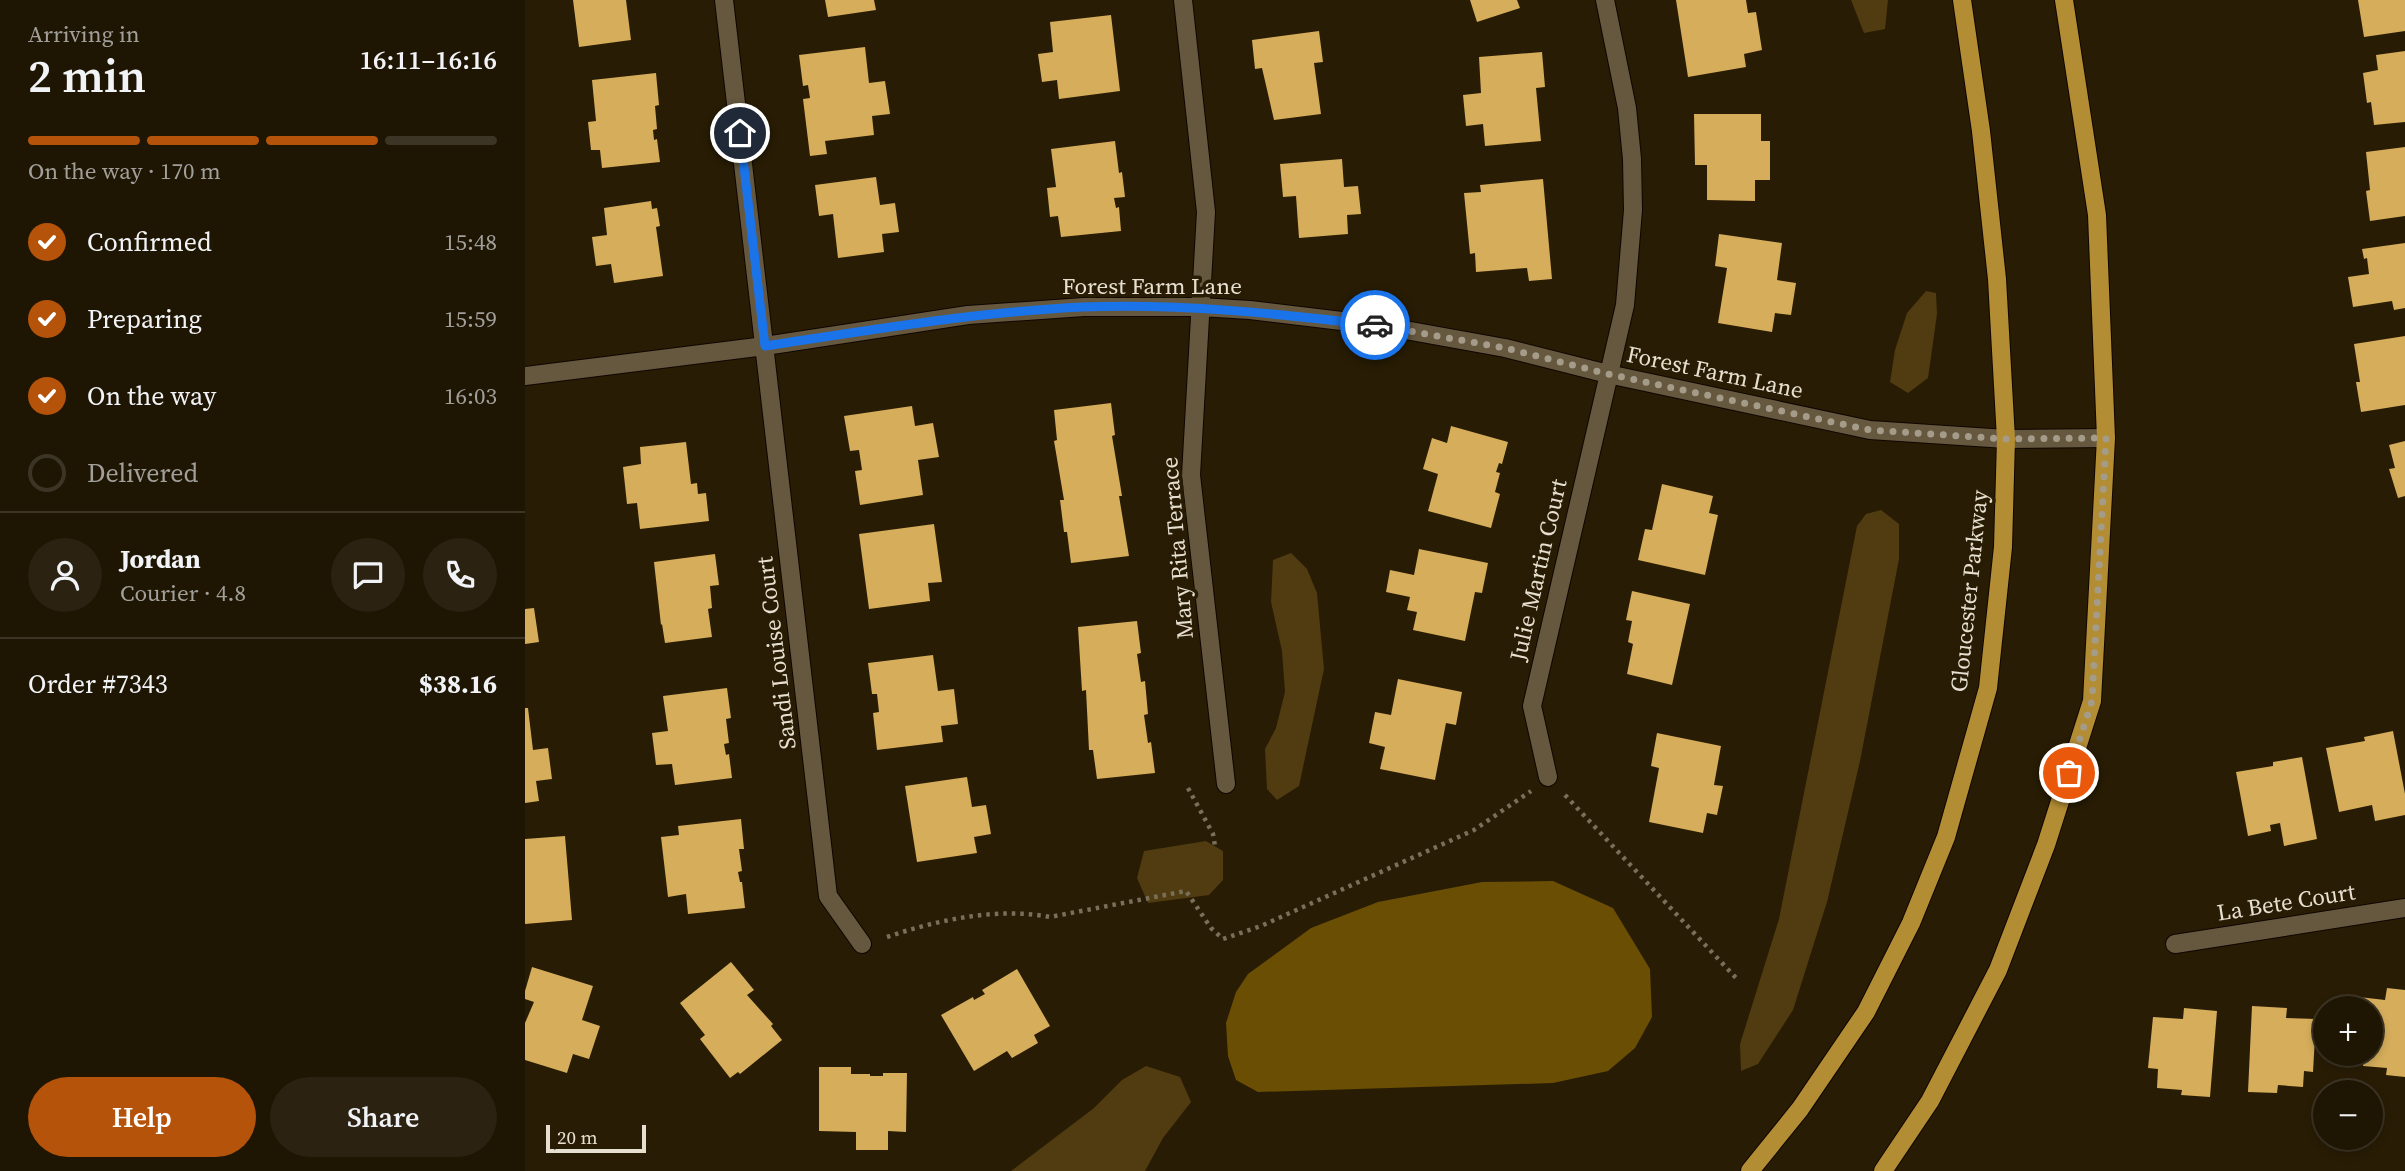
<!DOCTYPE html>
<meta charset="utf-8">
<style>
body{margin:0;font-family:"Source Serif 4",serif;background:#2b2212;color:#f1f3f6;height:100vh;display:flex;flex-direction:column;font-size:26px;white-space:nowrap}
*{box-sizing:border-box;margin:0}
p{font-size:23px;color:#a19f9a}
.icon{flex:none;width:38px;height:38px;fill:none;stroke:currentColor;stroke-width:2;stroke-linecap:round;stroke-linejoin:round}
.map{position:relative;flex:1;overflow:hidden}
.sheet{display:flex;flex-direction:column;background:#1e1503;width:525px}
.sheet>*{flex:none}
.buttons{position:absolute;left:1788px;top:996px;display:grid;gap:14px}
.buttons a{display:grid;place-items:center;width:70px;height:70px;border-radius:50%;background:#1e1503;box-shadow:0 4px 10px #0003,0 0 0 2px #3c3425;font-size:35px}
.scale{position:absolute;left:21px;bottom:18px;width:100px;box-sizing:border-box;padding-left:7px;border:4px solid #e7e0d1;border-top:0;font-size:19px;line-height:24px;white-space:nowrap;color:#e7e0d1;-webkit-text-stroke:5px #281c04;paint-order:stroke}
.pin{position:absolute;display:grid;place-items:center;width:60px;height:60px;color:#fff;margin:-30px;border:4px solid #fff;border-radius:50%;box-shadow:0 2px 7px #0007}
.courier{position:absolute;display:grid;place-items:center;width:70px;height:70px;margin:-35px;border:5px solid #1a73e8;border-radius:50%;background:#fff;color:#222;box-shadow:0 2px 9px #0007}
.summary em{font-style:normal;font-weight:600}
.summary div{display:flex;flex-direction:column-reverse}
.summary{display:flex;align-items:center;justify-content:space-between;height:119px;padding:0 28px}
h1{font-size:46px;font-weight:600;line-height:52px}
.bar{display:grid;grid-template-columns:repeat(4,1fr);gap:10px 7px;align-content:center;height:84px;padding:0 28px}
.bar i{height:9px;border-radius:5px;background:#3c3425}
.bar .current{background:#b45309}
.bar p{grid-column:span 4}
.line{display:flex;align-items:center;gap:18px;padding:0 28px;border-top:2px solid #3c3425}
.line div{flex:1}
.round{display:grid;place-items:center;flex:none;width:74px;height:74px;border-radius:37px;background:#2b2212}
ol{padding:0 28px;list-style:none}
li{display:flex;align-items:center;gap:21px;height:77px}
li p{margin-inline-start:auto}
li .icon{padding:7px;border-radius:50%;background:#b45309;color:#fff;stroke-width:4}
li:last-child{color:#a19f9a}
li i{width:38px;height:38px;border:4px solid #3c3425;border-radius:50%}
.button{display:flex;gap:14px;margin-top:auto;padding:14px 28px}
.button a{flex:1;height:80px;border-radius:42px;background:#b45309;color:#fff;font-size:28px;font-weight:600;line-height:80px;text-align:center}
.button a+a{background:#2b2212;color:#f1f3f6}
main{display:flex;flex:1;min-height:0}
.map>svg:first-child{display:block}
</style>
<main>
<section class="sheet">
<div class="summary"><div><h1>2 min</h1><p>Arriving in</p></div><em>16:11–16:16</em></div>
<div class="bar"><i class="current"></i><i class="current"></i><i class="current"></i><i></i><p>On the way · 170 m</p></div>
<ol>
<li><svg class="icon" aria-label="check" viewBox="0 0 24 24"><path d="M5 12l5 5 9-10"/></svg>Confirmed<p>15:48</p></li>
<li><svg class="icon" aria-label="check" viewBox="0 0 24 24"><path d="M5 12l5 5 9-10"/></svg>Preparing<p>15:59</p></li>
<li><svg class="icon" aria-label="check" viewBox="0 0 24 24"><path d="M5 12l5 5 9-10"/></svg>On the way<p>16:03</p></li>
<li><i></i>Delivered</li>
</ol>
<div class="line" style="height:126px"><a class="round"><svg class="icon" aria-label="person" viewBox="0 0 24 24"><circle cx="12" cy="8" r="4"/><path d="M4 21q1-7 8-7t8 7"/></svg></a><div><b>Jordan</b><p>Courier · 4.8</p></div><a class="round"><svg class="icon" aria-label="chat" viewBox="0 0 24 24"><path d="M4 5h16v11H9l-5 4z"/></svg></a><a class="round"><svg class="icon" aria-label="phone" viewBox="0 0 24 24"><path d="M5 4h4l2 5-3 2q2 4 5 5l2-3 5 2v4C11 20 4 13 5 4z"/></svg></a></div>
<div class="line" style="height:91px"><div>Order #7343</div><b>$38.16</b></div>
<div class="button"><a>Help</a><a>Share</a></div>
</section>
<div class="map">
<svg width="1880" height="1171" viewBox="0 0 1880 1171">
<rect width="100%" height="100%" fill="#281c04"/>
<path fill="#503c10" d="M1326,0H1363L1360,29L1339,33Z
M1401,291L1411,293L1412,314L1403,378L1383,393L1365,382L1370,350L1382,313Z
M1356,510L1374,524V559L1335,761L1302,902L1268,1010L1233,1064L1216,1071L1215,1044L1254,919L1332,526L1341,514Z
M766,553L782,569L792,593L799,669L774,786L752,800L742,789L740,749L751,728L760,692L757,651L746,602L748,560Z
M681,841L698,851V880L684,895L623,903L612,878L619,851Z
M621,1066L655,1077L666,1102L638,1138L620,1171H486L569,1108L597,1080Z"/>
<path fill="#6a4e04" d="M1028,881L1088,908L1125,969L1127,1017L1110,1048L1083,1071L1028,1083L733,1092L711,1080L703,1056L701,1023L711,992L723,974L786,928L853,902L957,882Z"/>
<path fill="#d5ad5b" d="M48,0H101L106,40L54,47Z
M300,0H349L351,10L303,17Z
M945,0H992L995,8L952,22Z
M1151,0H1221L1223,13L1231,12L1237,50L1219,54L1221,67L1163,77Z
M1833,0H1880V31L1839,37Z
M586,15L595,91L534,99L532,80L517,82L513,54L528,52L525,22Z
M794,31L798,62L789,63L796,114L749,120L737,68L730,69L727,40Z
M340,47L344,83L360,81L365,114L347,116L349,135L300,141L302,154L285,156L278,99L285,98L283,85L278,86L274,55Z
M1880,51V122L1849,125L1846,102L1842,103L1838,73L1853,70L1851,55Z
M1017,52L1020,87L1011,88L1016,141L960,146L958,124L941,126L938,95L956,93L954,57Z
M131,73L134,105L130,106L132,129L128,130L129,140L132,139L135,162L77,168L75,150H66L63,122L71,121L67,80Z
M1169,114H1236V141H1245V180H1230V201L1182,200V165H1170Z
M590,141L594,173L597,172L600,197L589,198L591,208L594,207L596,231L536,237L533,216L525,217L522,188L531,187L526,149Z
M1880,147V216L1845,221L1841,191L1845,190L1841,152Z
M817,159L819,187L833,186L836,214L822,215L823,234L774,238L771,196L758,197L755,164Z
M351,177L355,205L370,203L374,232L357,234L359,252L313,258L308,214L294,216L290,185Z
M1018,179L1027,279L1004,281L1002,268L951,272L950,253L945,254L939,193L956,192L955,185Z
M126,201L127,209L132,208L135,226L131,227L138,276L89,283L86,264L71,266L67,237L82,235L79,208Z
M1194,234L1257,243L1252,280L1271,283L1266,315L1250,313L1247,332L1193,323L1202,268L1190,266Z
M1880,243V308L1869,310L1867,301L1828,307L1823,277L1844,274L1842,258L1839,259L1837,249Z
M1880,336V405L1836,412L1831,382H1835L1829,344Z
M586,403L590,435L587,436L597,496H594L604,556L546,563L542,532H539L535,500H539L529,441L532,440L529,410Z
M387,406L390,426L408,423L414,457L393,460L398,495L335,505L330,471L337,470L334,450L325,451L319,416Z
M926,426L983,442L977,464L974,463L971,472L975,473L970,492L975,494L966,528L903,511L913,474L898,469L907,438L922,443Z
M1880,441V496L1873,498L1864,469L1870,468L1864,445Z
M161,442L166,484L172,483L173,494L181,493L184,521L115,529L112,503L102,504L98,467L116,464L115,447Z
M1137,484L1188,496L1184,513L1193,515L1180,575L1113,560L1120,529L1127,530Z
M409,524L417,582L403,583L405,601L344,609L334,534Z
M894,549L963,563L957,593L950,592L940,641L888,630L892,612L882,610L885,597L861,592L865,570L889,575Z
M190,554L194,585L185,586L187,608L183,609L187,637L140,643L137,624L136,625L129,562Z
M1107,591L1165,604L1147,685L1102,674L1108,644L1103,642L1107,621L1101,620Z
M9,608L14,642L0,644V609Z
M612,621L616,653L612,654L616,682L620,681L623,714L619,715L623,743L626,742L630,773L572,779L568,750H564L561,690L557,691L553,627Z
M408,655L413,691L429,689L433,724L416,726L418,742L352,750L348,713L354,712L352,694H347L343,663Z
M873,679L937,692L931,725L921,723L910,780L855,769L860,747L844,743L850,712L866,715Z
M202,688L206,718L201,719L204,743L199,744L201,755L204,754L207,778L150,785L147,764L131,765L127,733L143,731L138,696Z
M0,708H3L8,750L23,748L27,779L11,781L14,801L0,803Z
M1868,731L1880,794V815L1850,821L1847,805L1814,812L1801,748L1840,741L1839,737Z
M1132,733L1196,746L1189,785L1198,786L1192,815L1182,813L1178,833L1124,822L1134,768L1126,766Z
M1777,757L1792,839L1759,846L1755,823L1745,825L1746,831L1723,836L1711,772L1748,766V762Z
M442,777L447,807L461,805L466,834L449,837L452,853L392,862L380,786Z
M216,819L219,849H214L217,871L213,872L215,882H217L220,908L163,914L161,894L143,897L136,837L154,835L153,826Z
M40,836L47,920L0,924V839Z
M206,962L229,990L222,995L248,1024L246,1026L257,1040L215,1074L213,1072L205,1078L175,1039L180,1035L155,1003Z
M7,967L68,986L57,1020L75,1026L64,1059L48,1054L42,1073L0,1060V1023L9,1002L0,999V991Z
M492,969L525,1026L509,1035L513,1043L487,1058L482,1051L449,1071L416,1015L448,997L449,1000L460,994L457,990Z
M1862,988L1880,990V1077L1861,1075L1862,1068L1838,1066L1839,1054H1846V1008H1833L1834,997L1860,1000Z
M1727,1006L1762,1008L1761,1018L1791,1019L1788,1072L1779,1071L1778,1087L1753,1085L1752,1093L1723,1092Z
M1659,1008L1692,1011L1685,1097L1656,1095L1657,1090L1632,1088L1633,1069L1623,1068L1628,1017L1658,1019Z
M294,1067H326V1074H345V1076H358V1073H382L381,1132L363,1131V1150H331V1132L294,1131Z"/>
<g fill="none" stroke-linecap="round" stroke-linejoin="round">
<defs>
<path id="minor" d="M199,0L303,896L337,944
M658,0L681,212L666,475L701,784
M0,376L240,346L443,315L559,307H675L725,310L858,326L980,348L1083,374L1345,430L1481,439L1581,438
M1023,777L1007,706L1100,305L1108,210L1107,159L1102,108L1080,0
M1650,944L1880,908"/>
<path id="major" d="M1225,1171L1275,1109L1341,1012L1386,923L1421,837L1463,688L1478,547L1481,439L1472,279L1456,131L1437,0
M1358,1171L1405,1101L1473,970L1521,845L1567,701L1581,438L1572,215L1539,0"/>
</defs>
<use href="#minor" stroke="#100600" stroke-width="20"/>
<use href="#major" stroke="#100600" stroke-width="20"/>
<path stroke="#796f5b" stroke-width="4.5" stroke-dasharray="3.5 5" stroke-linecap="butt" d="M663,788L688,834L690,846
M1040,795L1212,979
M362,937C412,920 472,907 525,917L661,891L686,928L698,939L736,926L949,830L1006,791"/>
<use href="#minor" stroke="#66583f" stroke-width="18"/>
<use href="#major" stroke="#b38d34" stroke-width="18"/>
</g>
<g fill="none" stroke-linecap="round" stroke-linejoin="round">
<path stroke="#a49b89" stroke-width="7" stroke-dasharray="0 12.6" d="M850,325L980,348L1083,374L1345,430L1481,439L1581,438L1567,701L1544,773"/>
<path stroke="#1a73e8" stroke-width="9" d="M215,133L240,346C346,330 451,312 558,307C656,303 753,314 850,325"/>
</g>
<g text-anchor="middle" stroke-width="7" stroke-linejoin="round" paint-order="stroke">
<g font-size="23" fill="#e7e0d1" stroke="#281c04">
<text x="627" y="294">Forest Farm Lane</text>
<text transform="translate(1190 372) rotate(12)" y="8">Forest Farm Lane</text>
<text transform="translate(652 548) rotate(-95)" y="8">Mary Rita Terrace</text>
<text transform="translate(1013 570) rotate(-77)" y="8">Julie Martin Court</text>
<text transform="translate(1444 591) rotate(-84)" y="8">Gloucester Parkway</text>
<text transform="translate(251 653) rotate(-97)" y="8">Sandi Louise Court</text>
<text transform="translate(1761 902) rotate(-9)" y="8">La Bete Court</text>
</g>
</g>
</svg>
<div class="buttons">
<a>+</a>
<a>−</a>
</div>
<div class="scale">20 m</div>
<div class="pin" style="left:1544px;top:773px;background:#ea580c"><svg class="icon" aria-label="bag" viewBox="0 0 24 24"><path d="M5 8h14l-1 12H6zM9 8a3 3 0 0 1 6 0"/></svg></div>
<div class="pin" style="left:215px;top:133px;background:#1f2937"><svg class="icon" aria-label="home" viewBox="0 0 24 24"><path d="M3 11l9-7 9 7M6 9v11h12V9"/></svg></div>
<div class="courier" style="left:850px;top:325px"><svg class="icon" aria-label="car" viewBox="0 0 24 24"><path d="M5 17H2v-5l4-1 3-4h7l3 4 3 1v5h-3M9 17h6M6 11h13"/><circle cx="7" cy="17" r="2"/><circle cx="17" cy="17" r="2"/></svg></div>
</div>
</main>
